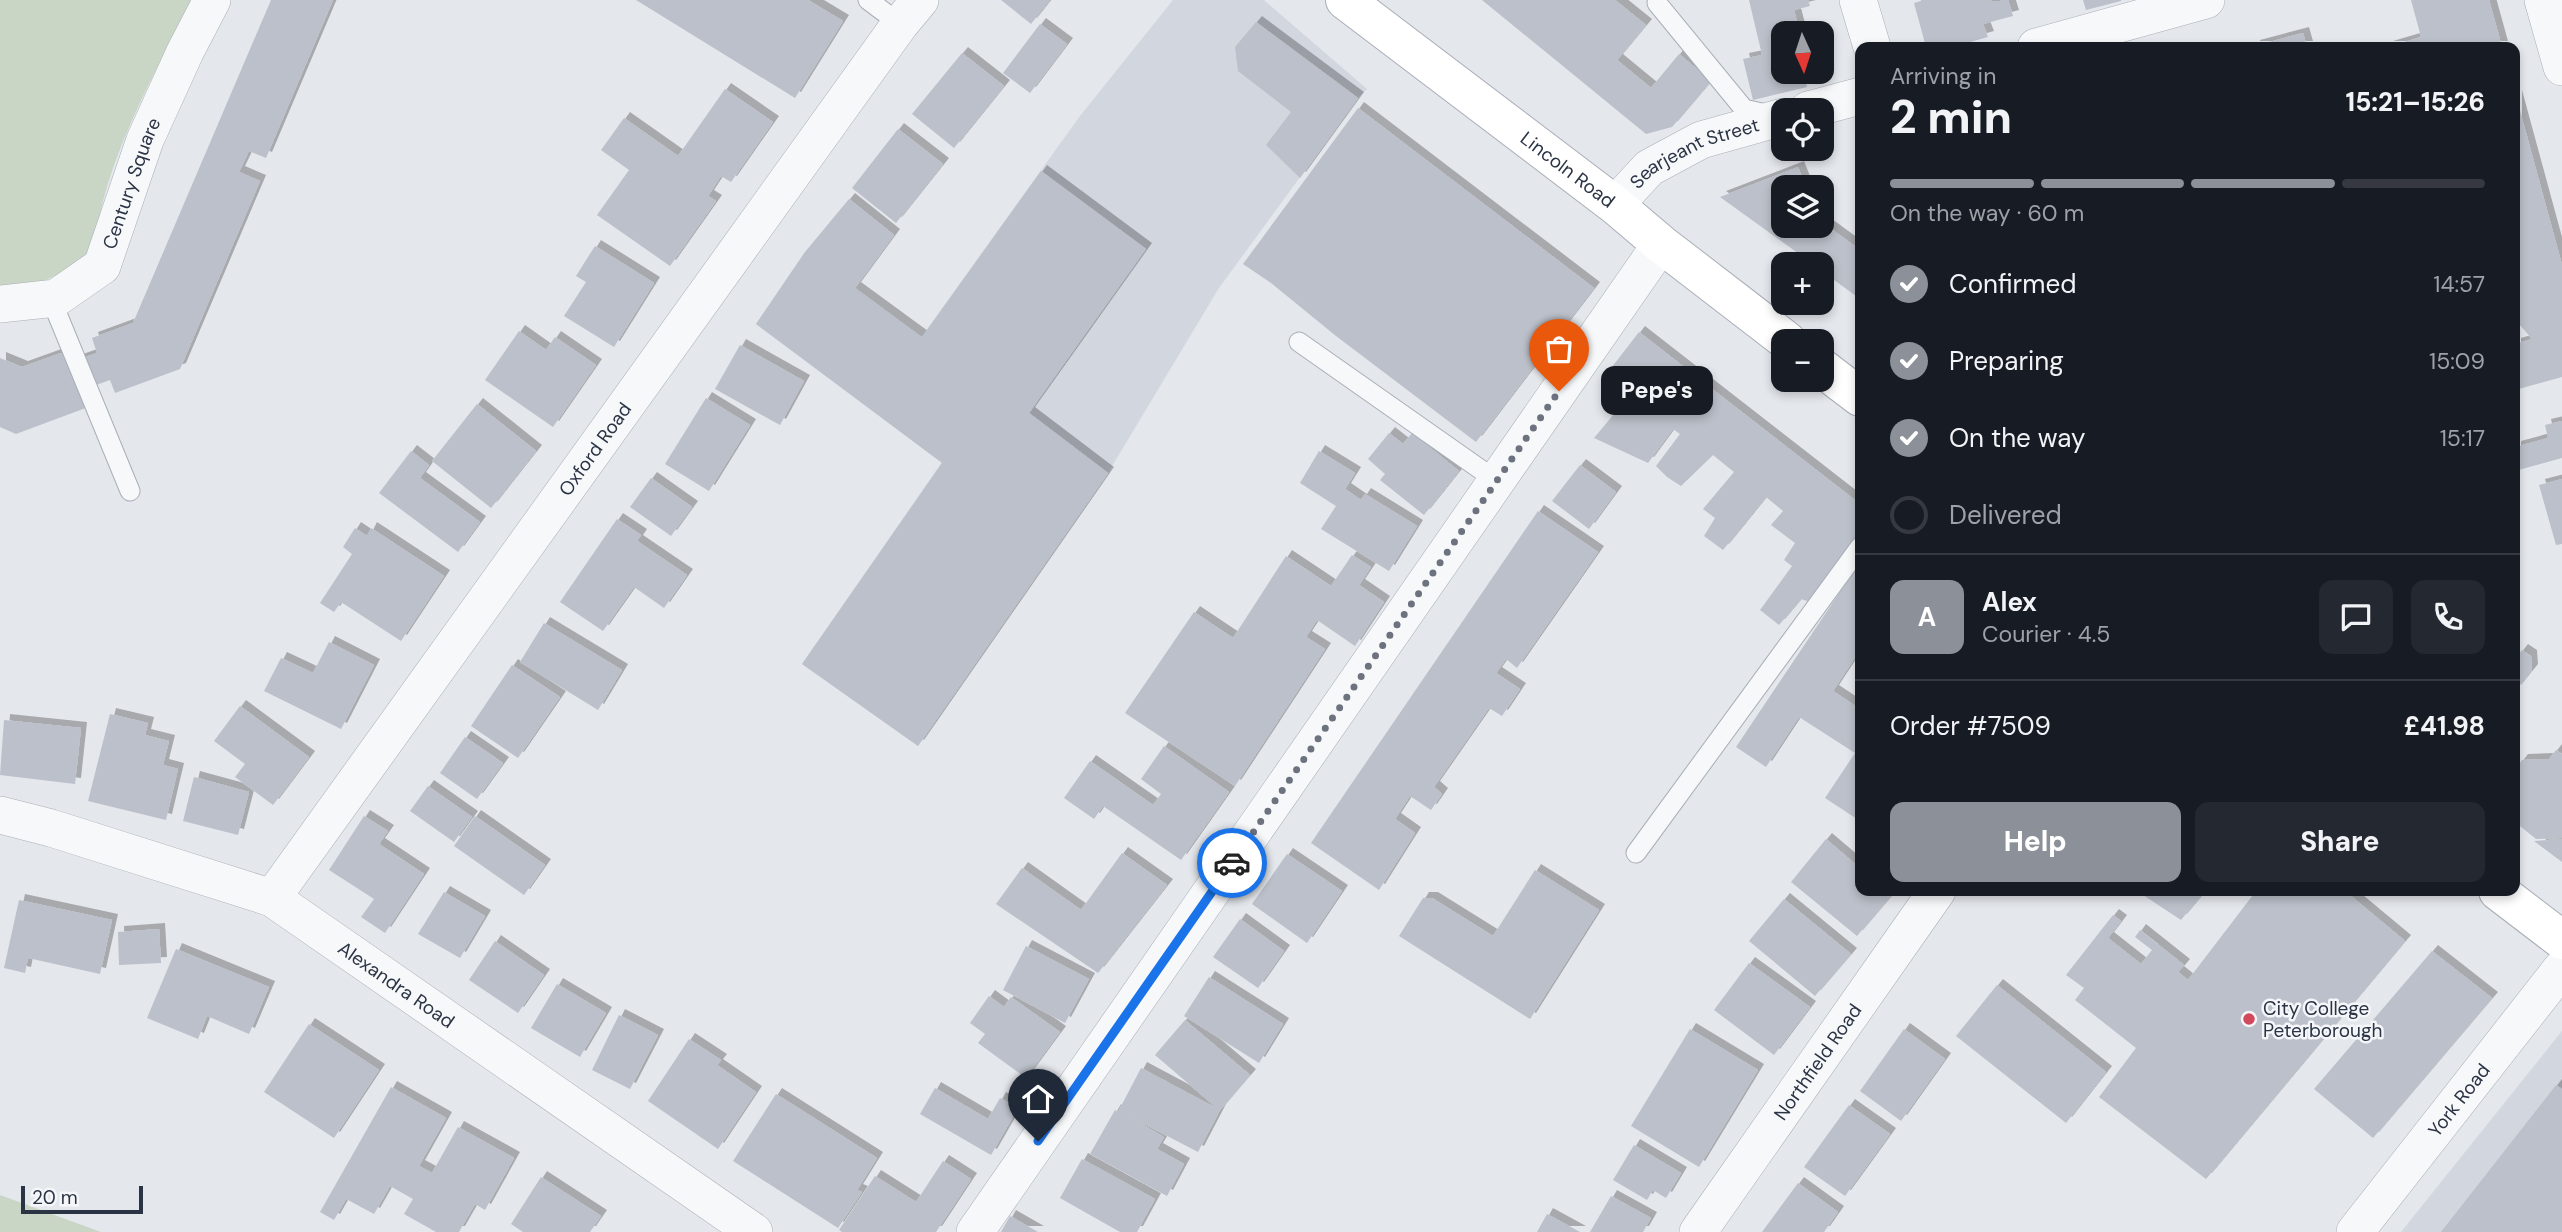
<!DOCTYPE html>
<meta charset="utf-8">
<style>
body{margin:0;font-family:"DM Sans",sans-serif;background:#242831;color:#f1f3f6;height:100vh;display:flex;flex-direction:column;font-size:26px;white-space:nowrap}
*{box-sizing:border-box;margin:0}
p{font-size:23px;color:#9ea1a6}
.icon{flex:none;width:38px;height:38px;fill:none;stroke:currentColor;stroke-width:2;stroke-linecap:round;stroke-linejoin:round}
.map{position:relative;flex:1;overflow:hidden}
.side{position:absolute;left:1855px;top:42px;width:665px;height:854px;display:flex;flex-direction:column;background:#171b24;border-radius:14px;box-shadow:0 4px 10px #0003}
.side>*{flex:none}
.needle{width:46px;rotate:177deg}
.fabs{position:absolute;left:1771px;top:21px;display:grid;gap:14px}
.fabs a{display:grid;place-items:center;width:63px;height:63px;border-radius:14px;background:#171b24;box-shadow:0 4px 10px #0003;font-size:35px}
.scale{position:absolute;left:21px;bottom:18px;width:122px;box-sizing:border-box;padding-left:7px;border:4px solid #2b3445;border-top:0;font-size:19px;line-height:24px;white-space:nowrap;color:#2b3445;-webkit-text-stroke:5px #f4f6f9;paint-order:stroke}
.pin{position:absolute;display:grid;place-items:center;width:60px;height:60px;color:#fff;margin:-72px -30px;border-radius:50% 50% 50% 0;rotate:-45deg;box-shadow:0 0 7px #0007}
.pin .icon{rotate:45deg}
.courier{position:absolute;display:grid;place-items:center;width:70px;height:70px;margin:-35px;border:5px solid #1a73e8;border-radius:50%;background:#fff;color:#222;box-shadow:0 2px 9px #0007}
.bubble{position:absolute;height:49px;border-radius:14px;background:#171b24;box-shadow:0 4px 10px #0003;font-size:23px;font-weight:800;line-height:49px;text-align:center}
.head em{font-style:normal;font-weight:800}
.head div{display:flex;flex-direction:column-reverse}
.head{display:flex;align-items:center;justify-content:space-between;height:119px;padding:0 35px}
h1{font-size:46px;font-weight:800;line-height:52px}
.bar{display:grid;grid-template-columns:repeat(4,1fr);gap:10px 7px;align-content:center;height:84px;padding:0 35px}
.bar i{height:9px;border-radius:5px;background:#363941}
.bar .on{background:#8c9099}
.bar p{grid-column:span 4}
.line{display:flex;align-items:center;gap:18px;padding:0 35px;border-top:2px solid #363941}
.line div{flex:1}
.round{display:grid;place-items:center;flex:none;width:74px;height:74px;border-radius:14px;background:#242831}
ol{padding:0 35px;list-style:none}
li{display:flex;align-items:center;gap:21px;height:77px}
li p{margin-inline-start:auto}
li .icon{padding:7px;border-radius:50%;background:#8c9099;color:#fff;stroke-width:4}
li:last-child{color:#9ea1a6}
li i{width:38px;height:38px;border:4px solid #363941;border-radius:50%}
.cta{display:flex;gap:14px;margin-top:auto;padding:14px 35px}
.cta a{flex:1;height:80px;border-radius:14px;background:#8c9099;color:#fff;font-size:28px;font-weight:800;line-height:80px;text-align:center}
.cta a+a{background:#242831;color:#f1f3f6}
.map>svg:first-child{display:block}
</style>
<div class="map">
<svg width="2562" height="1232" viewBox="0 0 2562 1232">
<defs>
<filter id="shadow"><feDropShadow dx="6" dy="-6" stdDeviation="0" flood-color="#0004"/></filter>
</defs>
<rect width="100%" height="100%" fill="#e4e7ec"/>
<path fill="#d2d6de" d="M1173,0H1264L1367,89L1358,98L1219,288L1108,473L918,746L802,664L942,462L756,324L805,252L922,336L1080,116Z
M2562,1031V1232H2401Z"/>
<path fill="#c9d6c5" d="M0,0H192C152,79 104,160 94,250L62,273L31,286L0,287Z
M0,1195L101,1232H0Z"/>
<path fill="#bbc0ca" filter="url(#shadow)" d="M271,0H333L266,158L249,151L239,172L260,181L180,369L115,393L110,380L85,389L91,406L16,434L0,427V358L22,367L61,353L77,360L97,353L92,338L133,323Z
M636,0H808L843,21L795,98Z
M1001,0H1050L1031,24Z
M1482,0H1615L1646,25L1617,60L1651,88L1679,54L1711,81L1672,127L1646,134Z
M1749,0H1808L1810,6L1794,10L1800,33H1783V72H1804L1807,87L1753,100L1743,59L1762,55Z
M1924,0H1992V2L2008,0L2013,16L1983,24L1988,37L1952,47H1926L1914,3Z
M2083,0H2121V1L2086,10Z
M2411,0H2489L2502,47H2387L2421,37Z
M1256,22L1358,98L1300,178L1266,145L1291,112L1238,71L1235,47Z
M1040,24L1067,44L1030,93L1003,73Z
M2303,33L2307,47H2254V46Z
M962,53L1004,86L954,148L912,114Z
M725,89L773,122L731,182L721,176L708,196L716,201L670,266L597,215L629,170L601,150L624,118L678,156Z
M2516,96L2562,265V377L2515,390V344L2532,339L2519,324L2515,326V302L2519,301L2515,285Z
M1358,108L1594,288L1476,442L1336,336L1271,283L1243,264Z
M898,129L943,164L896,223L852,188Z
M1798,167L1806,187H1783V226H1822V222L1860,250V299L1822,271V264H1813L1720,197Z
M1041,171L1146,249L1029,413L1108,473L918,746L802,664L942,463L756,324L805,252L849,199L894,235L855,288L922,337Z
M595,246L654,283L614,347L564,316L586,282L576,276Z
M519,331L546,350L555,337L596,365L553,427L485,380Z
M1639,332L1860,504V538L1810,602L1801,599L1779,625L1760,610L1792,566L1784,560L1795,543L1771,525L1783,511L1766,497L1723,550L1704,536L1715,518L1703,509L1734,472L1713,455L1681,486L1667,477L1656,466L1680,434L1673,429L1648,463L1594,438L1629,396L1605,376Z
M740,345L804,381L780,425L715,389Z
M706,398L750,425L709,491L665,464Z
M477,404L536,451L491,508L432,461Z
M2562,421V458L2515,471V447L2548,438L2545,425Z
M1389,433L1403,444L1412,433L1459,471L1424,515L1380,480L1385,474L1368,459Z
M411,451L429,465L420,478L480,522L458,552L379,493Z
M1319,451L1355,473L1345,489L1361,500L1365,494L1417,526L1389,571L1321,529L1336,506L1300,483Z
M1580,465L1616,492L1589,529L1552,501Z
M651,478L692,507L671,536L630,507Z
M2562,479V544L2556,545L2539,485Z
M1538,511L1598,552L1517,668L1506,659L1496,673L1520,689L1502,716L1489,708L1434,787L1442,794L1431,810L1410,796L1395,819L1415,833L1379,890L1311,843Z
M617,519L641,535L637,541L687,575L664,608L634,587L603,631L560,602Z
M355,528L367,536L371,528L444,576L401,641L341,602L334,612L320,603L352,554L343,547Z
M1352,555L1371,567L1359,585L1384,602L1355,646L1317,620L1306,637L1325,649L1235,786L1125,713L1194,612L1233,638L1286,556L1331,586Z
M1860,562V650L1833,691L1860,709V821L1825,798L1855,753L1799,717L1766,767L1736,747Z
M544,623L622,670L598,710L520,662Z
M329,642L374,665L341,729L264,691L281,658L313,673Z
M2522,650L2531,656L2532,670L2515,691V659Z
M512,665L560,697L518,758L471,726Z
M240,706L309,757L273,805L235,777L245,764L214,741Z
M110,714L148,723L145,735L169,741L163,765L178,769L166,820L88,801Z
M4,720L81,728L75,784L0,775Z
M465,737L503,763L477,799L440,773Z
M1164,746L1229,792L1181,860L1103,806L1094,819L1064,798L1090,761L1153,805L1161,794L1141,779Z
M2556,750L2562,754V838L2536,839L2515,822V769L2522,760L2549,759Z
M194,777L249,792L238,835L183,821Z
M428,786L472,817L454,842L410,811Z
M364,816L388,831L379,844L424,874L385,933L361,917L374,899L329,870Z
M475,816L545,865L524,895L454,846Z
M1826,839L1860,868V891H1887L1892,895L1857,936L1791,882Z
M2562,839V862L2534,841Z
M1122,853L1167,885L1098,973L996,904L1022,868L1081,910Z
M1287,854L1342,891L1307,943L1252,904Z
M1535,870L1599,910L1530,1019L1399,936L1423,898H1432L1493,936Z
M2137,891H2205L2181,920Z
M2256,891H2345L2405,941L2206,1179L2099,1097L2136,1048L2075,1000L2084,988L2066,975L2113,915L2121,921L2108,938L2141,964L2152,950L2135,937L2140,930L2184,965L2178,972L2188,980Z
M444,892L485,916L460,958L418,934Z
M1784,899L1851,954L1815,996L1749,941Z
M19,900L112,920L100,974L28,958L25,973L4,968Z
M1240,919L1284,951L1258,988L1213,957Z
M159,929L161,963L119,965L118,932Z
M495,941L544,975L518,1013L469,980Z
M1026,946L1089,979L1065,1023L1003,990Z
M176,949L269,987L249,1034L207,1016L198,1039L147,1018Z
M2432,951L2492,998L2373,1138L2314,1089Z
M1749,963L1810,1007L1774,1055L1714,1010Z
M1209,977L1283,1024L1259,1063L1184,1016Z
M557,984L606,1013L580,1057L531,1028Z
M1997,985L2106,1072L2066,1123L1956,1036Z
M989,996L1004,1007L1011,997L1060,1032L1026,1078L978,1043L985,1034L970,1023Z
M619,1015L658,1035L630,1089L592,1070Z
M1185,1020L1250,1075L1220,1110L1198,1152L1123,1113L1164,1137L1157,1149L1184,1164L1167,1196L1090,1154L1115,1110L1118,1112L1141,1068L1218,1109L1155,1055Z
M309,1024L379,1070L334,1138L264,1092Z
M1690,1029L1758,1070L1699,1167L1631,1126Z
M1904,1029L1945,1059L1901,1121L1860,1091Z
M689,1039L721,1060L717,1065L756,1092L718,1149L648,1101Z
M2556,1085L2562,1089V1232H2441Z
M391,1087L446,1118L419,1166L432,1173L458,1127L514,1158L485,1210L475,1204L459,1232H436L404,1214L413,1199L390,1186L374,1214L346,1199L334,1220L320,1212Z
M935,1088L988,1119L1000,1098L1018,1108L991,1155L920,1114Z
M776,1094L877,1158L857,1190L862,1192L838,1228L733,1161Z
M1849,1105L1890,1134L1845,1196L1804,1167Z
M1634,1145L1681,1173L1666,1198L1653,1190L1647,1200L1613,1180Z
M1082,1159L1155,1199L1137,1232H1120L1060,1198Z
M943,1161L971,1179L936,1232H842L839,1230L875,1176L916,1202Z
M541,1177L601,1216L590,1232H523L511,1224Z
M1798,1183L1838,1212L1824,1232H1762Z
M1611,1196L1651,1218L1643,1232H1590Z
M1547,1214L1580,1232H1537Z
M1010,1216L1038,1232H1001Z"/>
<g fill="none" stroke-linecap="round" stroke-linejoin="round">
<defs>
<path id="lane" d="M868,0L900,24
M1657,3L1744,109L1770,115
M51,299L130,491
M1299,342L1497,481
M1636,853L1860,547"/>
<g id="street">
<path d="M1858,0L1872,47"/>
<path d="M2543,0L2562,67"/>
<path d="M2036,47L2206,0"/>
<path d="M1808,110L1860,96"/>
<path id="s1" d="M1615,205L1649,168L1701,140L1783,117"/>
<path id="s2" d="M0,304L56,298L102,266L145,140L185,52L212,0"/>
<path id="s3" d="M0,815L51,828L272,898L754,1232"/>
<path id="s4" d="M272,898L900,24L920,0"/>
<path d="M975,1232L1661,244"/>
<path id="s5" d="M1698,1232L1937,891"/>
<path id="s6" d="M2355,1232L2562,968"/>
</g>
<g id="secondary">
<path id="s7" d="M1345,0L1615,205L1661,244L1787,341"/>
<path d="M1822,368L1860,397"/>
<path d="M2498,891L2562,940"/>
</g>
</defs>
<use href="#lane" stroke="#a9aeb7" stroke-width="21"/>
<use href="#street" stroke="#a9aeb7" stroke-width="38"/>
<use href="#secondary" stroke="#a9aeb7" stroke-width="40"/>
<use href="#lane" stroke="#f7f8fa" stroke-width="19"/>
<use href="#street" stroke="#f7f8fa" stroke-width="37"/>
<use href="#secondary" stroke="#fff" stroke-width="38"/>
</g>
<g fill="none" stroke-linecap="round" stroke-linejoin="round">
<path stroke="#6c737f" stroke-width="7" stroke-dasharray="0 12.6" d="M1232,863L1559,391"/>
<path stroke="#1a73e8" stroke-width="9" d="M1038,1141L1232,863"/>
</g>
<circle fill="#d1495b" stroke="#f4f6f9" stroke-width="2.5" cx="2249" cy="1019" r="7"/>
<g text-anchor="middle" stroke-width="5" stroke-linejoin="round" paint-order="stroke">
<g font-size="19" fill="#2b3445" stroke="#f4f6f9">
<text dy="7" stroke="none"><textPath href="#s1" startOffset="98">Searjeant Street</textPath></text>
<text dy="7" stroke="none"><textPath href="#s7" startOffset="280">Lincoln Road</textPath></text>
<text dy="7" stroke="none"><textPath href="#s2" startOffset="200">Century Square</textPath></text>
<text dy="7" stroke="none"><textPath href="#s4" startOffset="553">Oxford Road</textPath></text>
<text dy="7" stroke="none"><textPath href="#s3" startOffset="436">Alexandra Road</textPath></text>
<text dy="7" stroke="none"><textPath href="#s5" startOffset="208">Northfield Road</textPath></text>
<text dy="7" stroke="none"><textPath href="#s6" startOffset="168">York Road</textPath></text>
</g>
<g font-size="19" fill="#2b3445" stroke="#f4f6f9" text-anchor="start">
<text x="2263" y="1015">City College<tspan x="2263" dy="22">Peterborough</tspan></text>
</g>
</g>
</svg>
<div class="fabs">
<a><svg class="needle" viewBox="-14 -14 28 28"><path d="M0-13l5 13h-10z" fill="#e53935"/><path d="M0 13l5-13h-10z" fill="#9ea1a6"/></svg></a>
<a><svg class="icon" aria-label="locate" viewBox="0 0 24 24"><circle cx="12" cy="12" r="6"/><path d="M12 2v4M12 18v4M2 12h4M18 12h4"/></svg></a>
<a><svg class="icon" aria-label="layers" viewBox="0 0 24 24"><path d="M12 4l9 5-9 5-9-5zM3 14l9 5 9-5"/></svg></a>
<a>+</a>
<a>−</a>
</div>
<div class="scale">20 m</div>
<div class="pin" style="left:1559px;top:391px;background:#ea580c"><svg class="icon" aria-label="bag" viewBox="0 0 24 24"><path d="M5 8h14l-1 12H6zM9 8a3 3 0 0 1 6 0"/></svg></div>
<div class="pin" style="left:1038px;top:1141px;background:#1f2937"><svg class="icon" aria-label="home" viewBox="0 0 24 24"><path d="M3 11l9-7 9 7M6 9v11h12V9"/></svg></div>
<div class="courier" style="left:1232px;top:863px"><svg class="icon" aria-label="car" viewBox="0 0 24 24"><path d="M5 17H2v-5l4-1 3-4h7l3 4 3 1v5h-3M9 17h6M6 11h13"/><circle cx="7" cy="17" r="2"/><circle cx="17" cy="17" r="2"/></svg></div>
<div class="bubble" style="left:1601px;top:366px;width:112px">Pepe's</div>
<section class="side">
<div class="head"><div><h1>2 min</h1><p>Arriving in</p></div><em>15:21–15:26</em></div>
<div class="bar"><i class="on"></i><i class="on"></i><i class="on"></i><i></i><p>On the way · 60 m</p></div>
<ol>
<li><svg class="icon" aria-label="check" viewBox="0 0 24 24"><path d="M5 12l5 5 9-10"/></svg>Confirmed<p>14:57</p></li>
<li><svg class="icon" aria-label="check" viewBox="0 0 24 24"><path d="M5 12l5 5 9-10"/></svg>Preparing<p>15:09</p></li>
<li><svg class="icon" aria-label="check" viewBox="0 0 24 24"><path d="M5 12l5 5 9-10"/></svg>On the way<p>15:17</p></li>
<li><i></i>Delivered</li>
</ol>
<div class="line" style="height:126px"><b class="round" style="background:#8c9099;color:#fff">A</b><div><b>Alex</b><p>Courier · 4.5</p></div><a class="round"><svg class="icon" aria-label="chat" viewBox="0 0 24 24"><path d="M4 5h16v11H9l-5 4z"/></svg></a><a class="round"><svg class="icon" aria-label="phone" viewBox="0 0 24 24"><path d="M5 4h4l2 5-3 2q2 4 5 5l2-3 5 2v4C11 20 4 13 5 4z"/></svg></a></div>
<div class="line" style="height:91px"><div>Order #7509</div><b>£41.98</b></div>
<div class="cta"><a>Help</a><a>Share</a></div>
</section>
</div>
